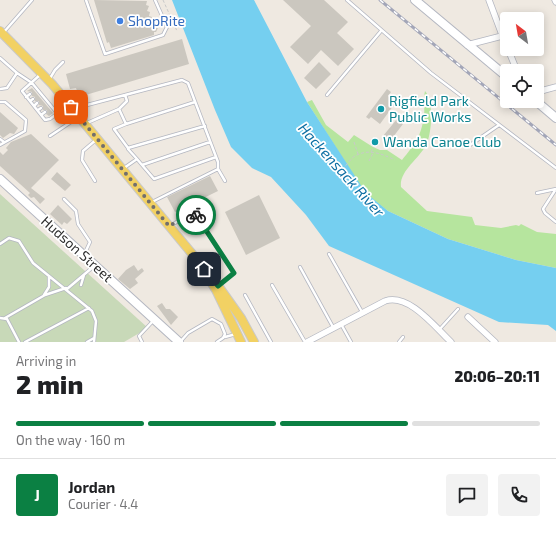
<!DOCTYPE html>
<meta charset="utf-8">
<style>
body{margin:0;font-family:"Exo 2",sans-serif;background:#f2f2f2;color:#202124;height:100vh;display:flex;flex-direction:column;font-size:15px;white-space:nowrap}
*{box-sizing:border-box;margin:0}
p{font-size:13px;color:#757577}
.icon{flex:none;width:22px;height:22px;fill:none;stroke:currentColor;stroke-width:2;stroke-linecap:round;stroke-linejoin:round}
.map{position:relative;height:342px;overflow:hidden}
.details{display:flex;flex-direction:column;background:#fff;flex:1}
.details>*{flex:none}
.needle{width:26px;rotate:329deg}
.fabs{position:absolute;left:500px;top:12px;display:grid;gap:8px}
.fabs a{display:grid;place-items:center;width:44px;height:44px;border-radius:4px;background:#fff;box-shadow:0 2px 10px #0003;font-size:20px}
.pin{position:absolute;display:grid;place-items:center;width:34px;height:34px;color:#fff;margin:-17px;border-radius:8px;box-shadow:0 2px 6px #0006}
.courier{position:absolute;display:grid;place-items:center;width:40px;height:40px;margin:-20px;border:3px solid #0b8043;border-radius:50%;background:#fff;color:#222;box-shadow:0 1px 5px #0007}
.summary em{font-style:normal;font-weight:800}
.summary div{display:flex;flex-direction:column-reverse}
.summary{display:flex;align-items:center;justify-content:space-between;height:68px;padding:0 16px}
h1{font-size:26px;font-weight:800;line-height:30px}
.bar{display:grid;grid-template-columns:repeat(4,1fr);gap:6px 4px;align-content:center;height:48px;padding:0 16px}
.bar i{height:5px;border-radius:3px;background:#e0e0e0}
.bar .selected{background:#0b8043}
.bar p{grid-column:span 4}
.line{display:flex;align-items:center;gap:10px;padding:0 16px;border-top:1px solid #e0e0e0}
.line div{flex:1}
.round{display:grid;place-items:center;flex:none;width:42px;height:42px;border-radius:4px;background:#f2f2f2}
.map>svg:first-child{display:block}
</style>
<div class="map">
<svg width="556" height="342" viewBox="0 0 556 342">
<rect width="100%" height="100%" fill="#efe9e1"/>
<path fill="#b6e59e" d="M425,91C434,101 432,134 426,145C419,159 399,171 401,187L427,211L472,217L475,225L501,228L516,225L519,226L521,224L537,232L556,234V268L516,260L448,239L388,211L365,193L307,102L312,100L326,125L348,142L354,135L373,147L380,150H387L402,160C415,144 421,137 424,116C425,108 423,100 425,91Z"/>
<path fill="#c8d9b8" d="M0,194L148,328L124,342H0Z"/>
<path fill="#75cff0" d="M172,0H254L307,102L366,193L388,211L448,239L516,260L556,268V331L548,325L499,322L329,246L306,215L271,177L252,168L231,147L215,110Z"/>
<path fill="#cbc7bf" d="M94,0L147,1L146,5L149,6L147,11L150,12L149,16L152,17L151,21L153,22L152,27L158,28L156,32H154V35L111,48L109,42L107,43Z
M283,0H324L348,22L337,33L354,49L338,66L321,50L308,64L290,47L311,26Z
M182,39L189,64L79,97L76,88L70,89L66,74Z
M319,62L331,74L316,89L304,78Z
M32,88L53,113L49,116L46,114L47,110H43V106L39,105V101H35V97L32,96V92L27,91Z
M387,89L391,92L388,96L396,102L380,124L371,117L369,119L366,117Z
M0,112L18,128L14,134L10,133L3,138L0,135Z
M397,119L403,124L390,141L383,136Z
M31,134L59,160L31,188L45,199L40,204L34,197L31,198L28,195L30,193L0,166V152L3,155L8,150L6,148L11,142Z
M57,172L71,185L65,191L51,179Z
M210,176L218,191L175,212L167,197Z
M259,195L280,238L246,255L225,212Z
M58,205L72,219L67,224L64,222L62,225L50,214Z
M134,265L138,271L142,268L144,271L135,279L138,283L130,289L118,279L126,270Z
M162,303L166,309H170L178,317L171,325L157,306Z"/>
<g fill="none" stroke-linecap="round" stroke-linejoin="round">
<defs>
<path id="lane" d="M86,0L105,54L163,35L167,27L155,0
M347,0L431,73L556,168
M4,32L32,0
M0,58L17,73
M41,74L22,91L45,120L50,119L67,106
M49,80L55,70L63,62
M0,89L7,88L17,73L32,83L57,113
M327,95L381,31
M26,97L30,94
M30,101L33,99
M0,102H5L26,120L25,131L0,145
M34,106L37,103
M74,106L83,102L87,105L182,80L188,83L218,162V169L152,202
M119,109L127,101L125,95
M38,110L41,108
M41,115L45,112
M87,123L119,109L126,124L114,129L128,148L205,126
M126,124L195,102
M50,136L77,118
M0,139L4,142
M470,145L499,125
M128,149L137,159
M142,165L154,179L216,157
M124,168L137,159L142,165L210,142
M218,169L225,181
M95,181L82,160L83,151L97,139
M556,189L543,209L545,213L556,222
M537,193L556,189
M64,199L76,211L78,224L90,242L84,255
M171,225L194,213L234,273L218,286
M0,244L9,238L19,241L33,263L92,311L96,321L94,342
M329,254L362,312
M300,267L333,327
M81,285L84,275
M272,285L305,342
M67,289L93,267
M44,295L49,287V276
M245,295L271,342
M0,318L7,319L19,342
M5,318L45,295L66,288
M341,324L351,342
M439,330L458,309
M225,337L236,334
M25,342L89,308
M87,342L94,338
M142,342L139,336L153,321
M180,342L188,333L212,319L221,324L225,334L223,338L217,342
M399,342L403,337"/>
<path id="street" d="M489,0L507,48
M555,0L556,2
M467,45L502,36
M508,49L517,71
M537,92L556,87
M468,317L495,342
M307,342L385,301C409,293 435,327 451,342"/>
<path id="secondary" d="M415,0L507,77
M536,101L556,118
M0,179L179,342"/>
<path id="primary" d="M0,31L52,84L198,261L216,290L241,342
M219,287L241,318L254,342"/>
</defs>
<use href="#lane" stroke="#b4b7c1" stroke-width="4"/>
<use href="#street" stroke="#b4b7c1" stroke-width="7"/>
<use href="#secondary" stroke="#b4b7c1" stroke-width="10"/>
<use href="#primary" stroke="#c9c9c9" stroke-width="10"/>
<path stroke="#c9c9c9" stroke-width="1" stroke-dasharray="3 2" stroke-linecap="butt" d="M163,0L177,31
M354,142L358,154
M371,152L374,147
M369,161L373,153
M339,167L342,170C346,166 351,158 355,156C369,148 382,154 395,160"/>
<use href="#lane" stroke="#fff" stroke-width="2.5"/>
<use href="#street" stroke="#fff" stroke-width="5.5"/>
<use href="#secondary" stroke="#fff" stroke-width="8"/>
<use href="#primary" stroke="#f2d163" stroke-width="8"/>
<defs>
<path id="rail" d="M380,0L556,145"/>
</defs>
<use href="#rail" stroke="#a3a6b8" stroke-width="3"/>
<use href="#rail" stroke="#fff" stroke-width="1.5" stroke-dasharray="4.5" stroke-linecap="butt"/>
</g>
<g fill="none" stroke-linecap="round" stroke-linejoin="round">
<path stroke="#726f6d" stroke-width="4" stroke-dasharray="0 7.2" d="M71,107L169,226L194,213L196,215"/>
<path stroke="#0b8043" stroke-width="5" d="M196,215L234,273L218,286L204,269"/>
</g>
<circle fill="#3f7fe0" stroke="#fff" stroke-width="1.5" cx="120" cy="21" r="4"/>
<g fill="#0f9aa8" stroke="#fff" stroke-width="1.5">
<circle cx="381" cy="109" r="4"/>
<circle cx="375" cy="142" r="4"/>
</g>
<g text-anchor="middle" stroke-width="3.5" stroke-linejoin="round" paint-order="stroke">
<g font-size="14" fill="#366cbe" stroke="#fff" text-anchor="start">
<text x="128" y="26">ShopRite</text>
</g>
<g font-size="14" fill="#0d838f" stroke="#fff" text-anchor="start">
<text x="389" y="106">Rigfield Park<tspan x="389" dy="16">Public Works</tspan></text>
<text x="383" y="147">Wanda Canoe Club</text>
</g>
<g font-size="14" fill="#2e2e2e" stroke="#fff">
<text transform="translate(77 249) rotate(42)" y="5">Hudson Street</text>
</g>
<g font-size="15" font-style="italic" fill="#0d6fa3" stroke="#fff">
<text transform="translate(341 170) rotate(48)" y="5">Hackensack River</text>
</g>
</g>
</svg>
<div class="fabs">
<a><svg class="needle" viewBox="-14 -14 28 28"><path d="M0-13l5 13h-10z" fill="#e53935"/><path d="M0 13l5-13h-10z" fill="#757577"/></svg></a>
<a><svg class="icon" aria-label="locate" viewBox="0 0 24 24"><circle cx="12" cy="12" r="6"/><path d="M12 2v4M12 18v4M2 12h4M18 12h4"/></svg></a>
</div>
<div class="pin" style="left:71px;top:107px;background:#ea580c"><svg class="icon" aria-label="bag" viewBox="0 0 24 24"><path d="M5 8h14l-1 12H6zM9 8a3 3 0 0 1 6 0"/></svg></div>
<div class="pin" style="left:204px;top:269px;background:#1f2937"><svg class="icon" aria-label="home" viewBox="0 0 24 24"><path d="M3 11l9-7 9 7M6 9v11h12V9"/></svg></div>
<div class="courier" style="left:196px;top:215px"><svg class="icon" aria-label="bike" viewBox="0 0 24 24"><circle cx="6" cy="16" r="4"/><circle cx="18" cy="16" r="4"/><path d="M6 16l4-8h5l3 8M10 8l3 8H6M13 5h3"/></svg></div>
</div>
<section class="details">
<div class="summary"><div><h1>2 min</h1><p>Arriving in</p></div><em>20:06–20:11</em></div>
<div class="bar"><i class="selected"></i><i class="selected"></i><i class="selected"></i><i></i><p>On the way · 160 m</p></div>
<div class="line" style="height:72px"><b class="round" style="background:#0b8043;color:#fff">J</b><div><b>Jordan</b><p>Courier · 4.4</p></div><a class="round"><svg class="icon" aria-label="chat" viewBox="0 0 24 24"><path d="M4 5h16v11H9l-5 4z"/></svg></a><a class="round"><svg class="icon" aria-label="phone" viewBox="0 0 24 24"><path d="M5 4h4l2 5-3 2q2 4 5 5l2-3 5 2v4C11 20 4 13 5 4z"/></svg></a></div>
</section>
